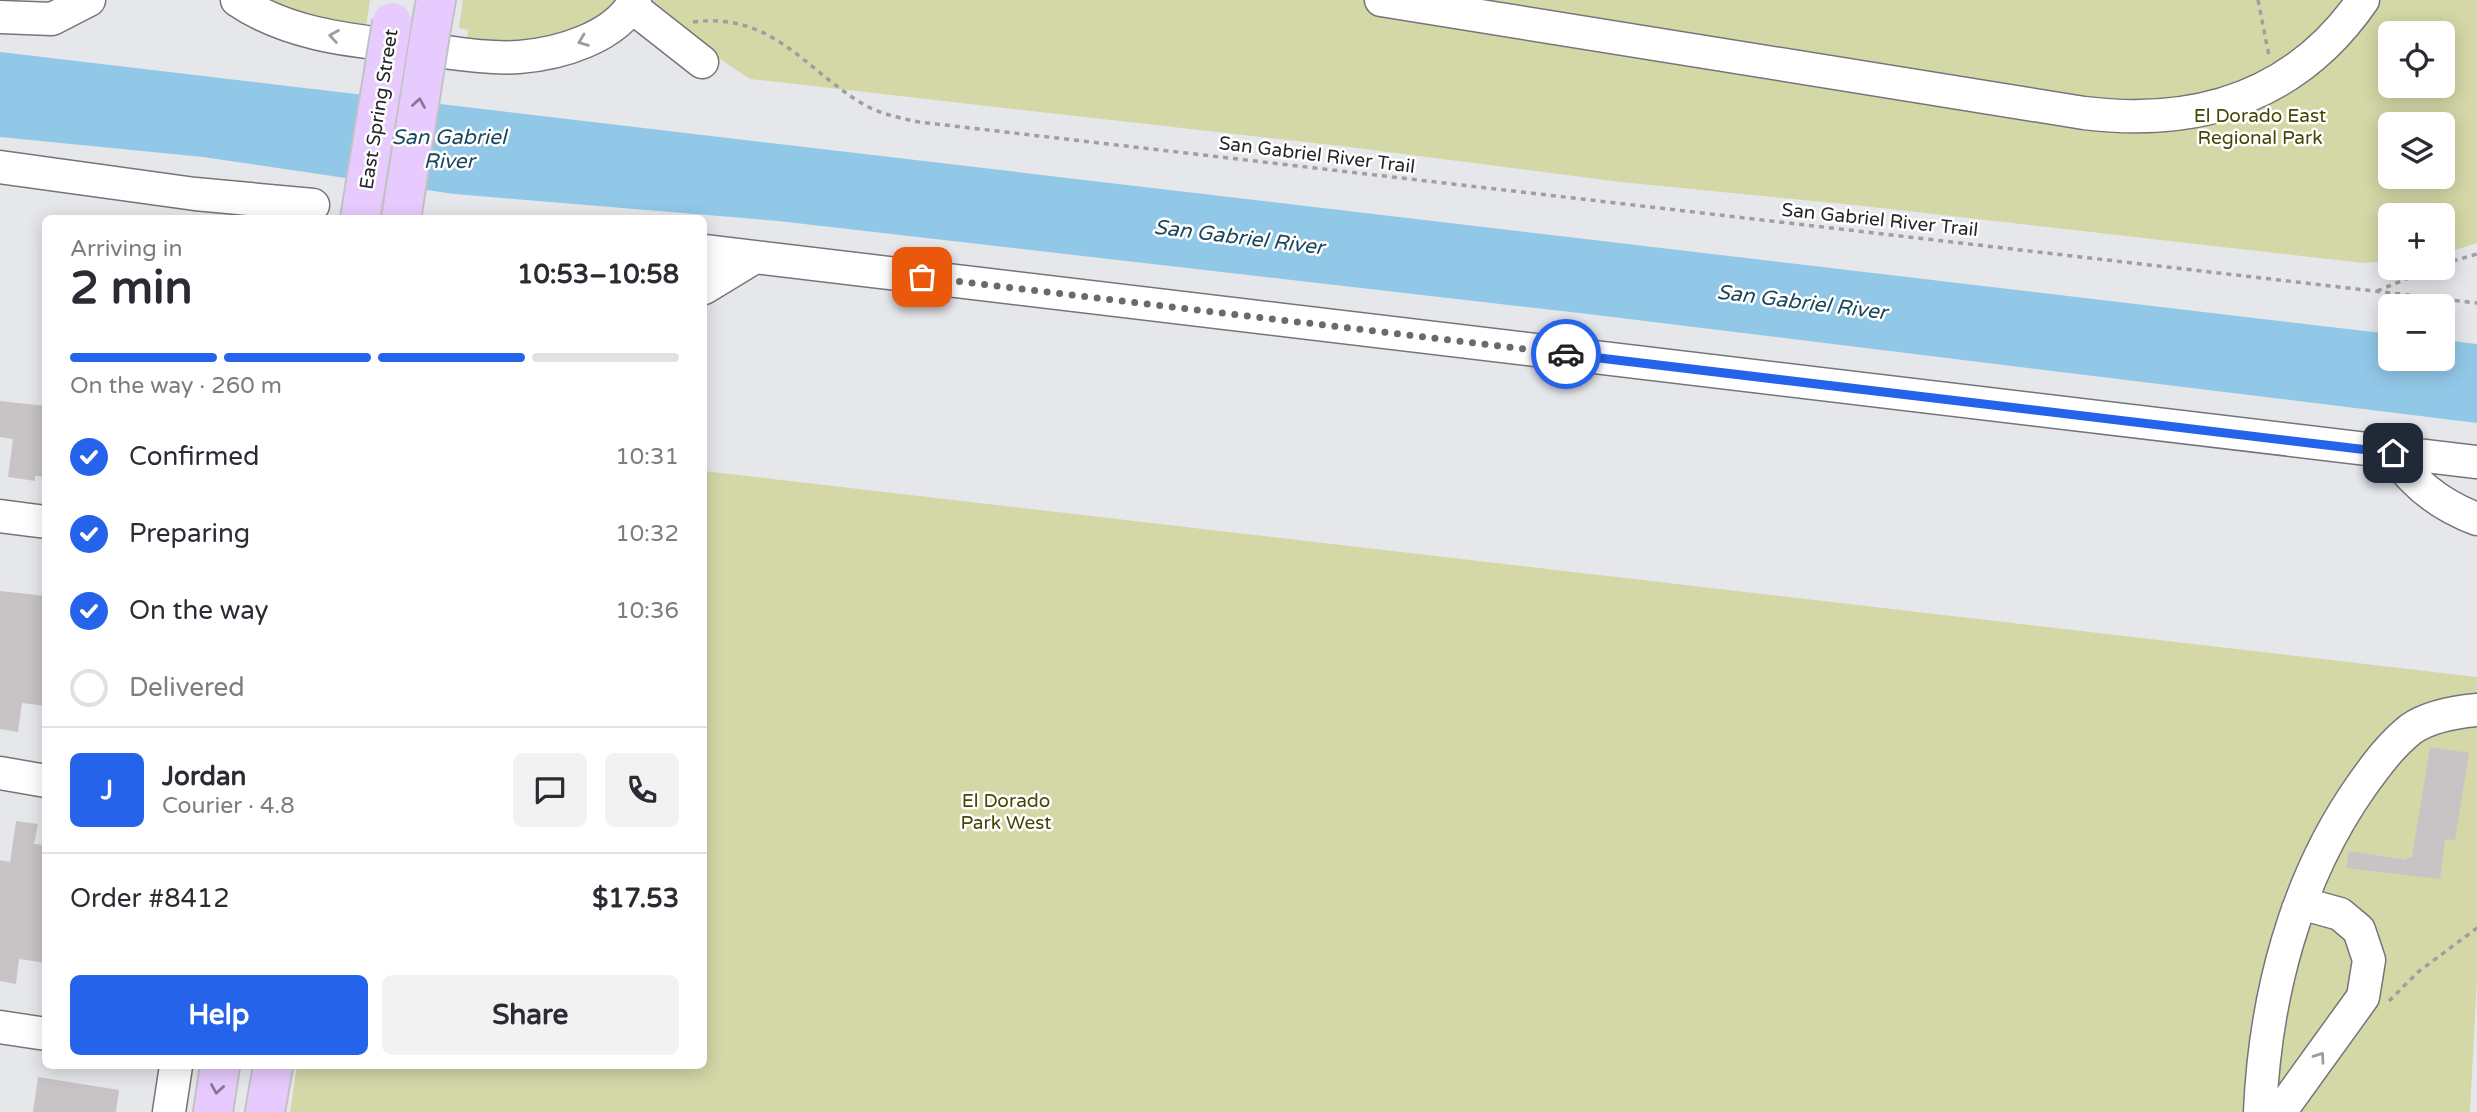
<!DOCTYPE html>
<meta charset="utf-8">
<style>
body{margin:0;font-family:"Varela Round",sans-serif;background:#f2f2f3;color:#2b2b33;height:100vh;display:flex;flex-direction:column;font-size:26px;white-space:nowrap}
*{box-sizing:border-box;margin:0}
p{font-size:23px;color:#7c7c81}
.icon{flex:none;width:38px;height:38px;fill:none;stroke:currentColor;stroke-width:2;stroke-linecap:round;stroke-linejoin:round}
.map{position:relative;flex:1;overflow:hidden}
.drawer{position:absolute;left:42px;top:215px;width:665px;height:854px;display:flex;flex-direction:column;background:#fff;border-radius:10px;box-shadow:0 4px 18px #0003}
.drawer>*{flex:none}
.buttons{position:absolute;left:2378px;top:21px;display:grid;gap:14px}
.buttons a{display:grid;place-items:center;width:77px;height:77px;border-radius:10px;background:#fff;box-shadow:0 4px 18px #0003;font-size:35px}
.pin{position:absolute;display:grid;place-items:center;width:60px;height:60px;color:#fff;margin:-30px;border-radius:14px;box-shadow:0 4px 10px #0006}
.courier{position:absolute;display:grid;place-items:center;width:70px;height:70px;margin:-35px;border:5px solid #2563eb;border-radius:50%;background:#fff;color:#222;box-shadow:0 2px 9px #0007}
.head em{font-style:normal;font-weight:800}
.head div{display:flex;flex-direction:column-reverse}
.head{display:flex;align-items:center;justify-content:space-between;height:119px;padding:0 28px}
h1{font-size:46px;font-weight:800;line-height:52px}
.bar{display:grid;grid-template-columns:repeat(4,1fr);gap:10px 7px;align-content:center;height:84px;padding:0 28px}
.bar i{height:9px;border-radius:5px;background:#e1e1e2}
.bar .on{background:#2563eb}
.bar p{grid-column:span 4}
.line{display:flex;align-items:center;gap:18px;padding:0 28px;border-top:2px solid #e1e1e2}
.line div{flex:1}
.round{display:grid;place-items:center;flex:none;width:74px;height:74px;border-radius:10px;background:#f2f2f3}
ol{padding:0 28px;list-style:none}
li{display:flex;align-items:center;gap:21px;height:77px}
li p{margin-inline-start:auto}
li .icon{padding:7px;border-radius:50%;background:#2563eb;color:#fff;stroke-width:4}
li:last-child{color:#7c7c81}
li i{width:38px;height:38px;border:4px solid #e1e1e2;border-radius:50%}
.primary-button{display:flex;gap:14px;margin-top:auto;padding:14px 28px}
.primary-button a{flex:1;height:80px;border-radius:10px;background:#2563eb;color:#fff;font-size:28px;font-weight:800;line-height:80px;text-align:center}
.primary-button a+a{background:#f2f2f3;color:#2b2b33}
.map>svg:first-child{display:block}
</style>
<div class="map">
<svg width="2477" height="1112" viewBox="0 0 2477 1112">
<rect width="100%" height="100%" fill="#e6e7eb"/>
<path fill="#d4d8a7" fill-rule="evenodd" d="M255,0H370L366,27L314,21Z
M463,0H621L577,34L512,49L467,39L468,30L459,28Z
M631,0H2477V243L2443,254V215H2390V261L2363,263L1855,205L1621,182L1349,147L750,79ZM2390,33H2443V86H2390ZM2390,124H2443V177H2390Z
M704,471L2477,677V979L2470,1112H290L297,1066H704Z"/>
<path fill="#91c8e8" d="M0,52L2390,334V359H2443V340L2477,344V423L1588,314L778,221L454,194L203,157L0,137Z"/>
<path fill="#c8c3c4" d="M0,401L46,406V477L35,476V481L8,477L13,439L0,437Z
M0,591L46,596V706L22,703L18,732L0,729Z
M2430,747L2469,753L2455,840L2445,839L2440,879L2346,868L2349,851L2407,860V857H2412Z
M16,821L38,824L34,844L44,845L43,851L46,852V963L19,959L16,984L0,981V860L10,862Z
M38,1077L119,1090L116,1112H33Z"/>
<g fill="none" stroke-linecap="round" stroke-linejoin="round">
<defs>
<path id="minor" d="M237,0C291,37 359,41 422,49C454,53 487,59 519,57C558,54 616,38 635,0
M1381,0L2084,113C2198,127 2296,97 2363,0
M632,7L702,62
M0,17L52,19L89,0
M0,167L195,194L313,205
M704,251L2477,462
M704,288L755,257
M2393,453C2413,484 2442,506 2477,519
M0,516L46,522
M0,773L46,781
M0,1027L46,1034
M169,1112L176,1066
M2260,1112C2265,997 2295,880 2362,785C2377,764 2391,745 2411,729C2430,716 2455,712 2477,710
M2280,1112L2363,997L2369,960L2359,930L2340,914L2311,906L2298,909"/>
<path id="major" d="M431,27L436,0
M213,1112L220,1066
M265,1112L273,1066"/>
</defs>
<use href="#minor" stroke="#747578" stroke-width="35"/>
<use href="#major" stroke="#c2c2c3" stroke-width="42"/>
<path stroke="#9f9fa2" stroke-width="3.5" stroke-dasharray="5 5" stroke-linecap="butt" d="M2258,0L2269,56
M693,22C773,12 804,69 863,104C880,114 900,118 919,122L2477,303
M2443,264L2477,254
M2377,291L2433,268
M2389,1001L2418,972L2477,928"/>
<use href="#minor" stroke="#fff" stroke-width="32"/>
<use href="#major" stroke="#e7cbfe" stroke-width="38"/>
<defs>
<path id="major-bridge" d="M360,219L392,22
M401,219L431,27"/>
</defs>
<use href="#major-bridge" stroke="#c2c2c3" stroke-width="42" stroke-linecap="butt"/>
<use href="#major-bridge" stroke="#e7cbfe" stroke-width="38"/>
</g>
<defs><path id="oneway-chevron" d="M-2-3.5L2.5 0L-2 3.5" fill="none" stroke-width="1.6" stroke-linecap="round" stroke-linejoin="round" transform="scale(1.75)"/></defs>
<g stroke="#9d9d9e">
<use href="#oneway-chevron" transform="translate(334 36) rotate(-171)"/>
<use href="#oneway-chevron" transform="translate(583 41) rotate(159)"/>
<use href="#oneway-chevron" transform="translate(2320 1057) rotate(-55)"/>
</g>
<g stroke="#867893">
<use href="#oneway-chevron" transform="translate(419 103) rotate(-81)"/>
<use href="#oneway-chevron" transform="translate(217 1089) rotate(99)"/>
</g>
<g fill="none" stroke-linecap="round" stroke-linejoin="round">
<path stroke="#696a6c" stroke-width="7" stroke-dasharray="0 12.6" d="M922,277L1566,354"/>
<path stroke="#2563eb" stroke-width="9" d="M1566,354L2393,453"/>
</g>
<g text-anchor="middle" stroke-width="5" stroke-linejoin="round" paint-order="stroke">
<g font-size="19" fill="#262628" stroke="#fff">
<text transform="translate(378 109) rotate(-81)" y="7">East Spring Street</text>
<text transform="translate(1317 154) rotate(7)" y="7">San Gabriel River Trail</text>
<text transform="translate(1880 219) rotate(6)" y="7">San Gabriel River Trail</text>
</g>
<g font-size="19" fill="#464705" stroke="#fff">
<text x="2260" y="122">El Dorado East<tspan x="2260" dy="22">Regional Park</tspan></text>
<text x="1006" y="807">El Dorado<tspan x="1006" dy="22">Park West</tspan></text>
</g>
<g font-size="21" font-style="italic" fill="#1b475d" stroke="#fff">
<text x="449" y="144">San Gabriel<tspan x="449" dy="24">River</tspan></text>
<text transform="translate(1239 237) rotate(7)" y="7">San Gabriel River</text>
<text transform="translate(1802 302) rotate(7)" y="7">San Gabriel River</text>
</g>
</g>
</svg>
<div class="buttons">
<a><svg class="icon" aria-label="locate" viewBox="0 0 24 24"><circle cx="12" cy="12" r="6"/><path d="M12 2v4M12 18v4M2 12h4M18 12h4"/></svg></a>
<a><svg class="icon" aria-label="layers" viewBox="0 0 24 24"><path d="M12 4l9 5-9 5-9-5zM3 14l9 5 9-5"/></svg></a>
<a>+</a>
<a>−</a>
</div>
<div class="pin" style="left:922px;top:277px;background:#ea580c"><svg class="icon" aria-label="bag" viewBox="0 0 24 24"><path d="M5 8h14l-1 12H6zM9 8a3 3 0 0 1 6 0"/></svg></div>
<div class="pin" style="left:2393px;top:453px;background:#1f2937"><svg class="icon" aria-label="home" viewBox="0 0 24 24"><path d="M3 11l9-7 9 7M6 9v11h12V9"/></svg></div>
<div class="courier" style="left:1566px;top:354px"><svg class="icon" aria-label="car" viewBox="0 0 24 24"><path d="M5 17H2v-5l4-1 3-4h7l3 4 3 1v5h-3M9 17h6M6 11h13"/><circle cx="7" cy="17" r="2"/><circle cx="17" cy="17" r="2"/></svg></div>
<section class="drawer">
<div class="head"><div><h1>2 min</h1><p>Arriving in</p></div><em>10:53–10:58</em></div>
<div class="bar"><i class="on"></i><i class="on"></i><i class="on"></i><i></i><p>On the way · 260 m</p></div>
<ol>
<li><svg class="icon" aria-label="check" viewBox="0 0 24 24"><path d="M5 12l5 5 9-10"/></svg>Confirmed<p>10:31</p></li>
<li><svg class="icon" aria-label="check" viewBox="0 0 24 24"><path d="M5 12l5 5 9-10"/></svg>Preparing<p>10:32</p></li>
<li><svg class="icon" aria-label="check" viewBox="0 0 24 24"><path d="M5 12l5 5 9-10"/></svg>On the way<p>10:36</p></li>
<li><i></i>Delivered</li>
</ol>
<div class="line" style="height:126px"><b class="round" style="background:#2563eb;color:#fff">J</b><div><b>Jordan</b><p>Courier · 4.8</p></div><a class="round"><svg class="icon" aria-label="chat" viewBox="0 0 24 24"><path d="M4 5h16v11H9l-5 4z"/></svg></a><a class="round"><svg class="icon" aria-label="phone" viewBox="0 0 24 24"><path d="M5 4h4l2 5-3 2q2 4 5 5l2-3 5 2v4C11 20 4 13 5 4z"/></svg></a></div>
<div class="line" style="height:91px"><div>Order #8412</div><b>$17.53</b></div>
<div class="primary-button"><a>Help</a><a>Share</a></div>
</section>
</div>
